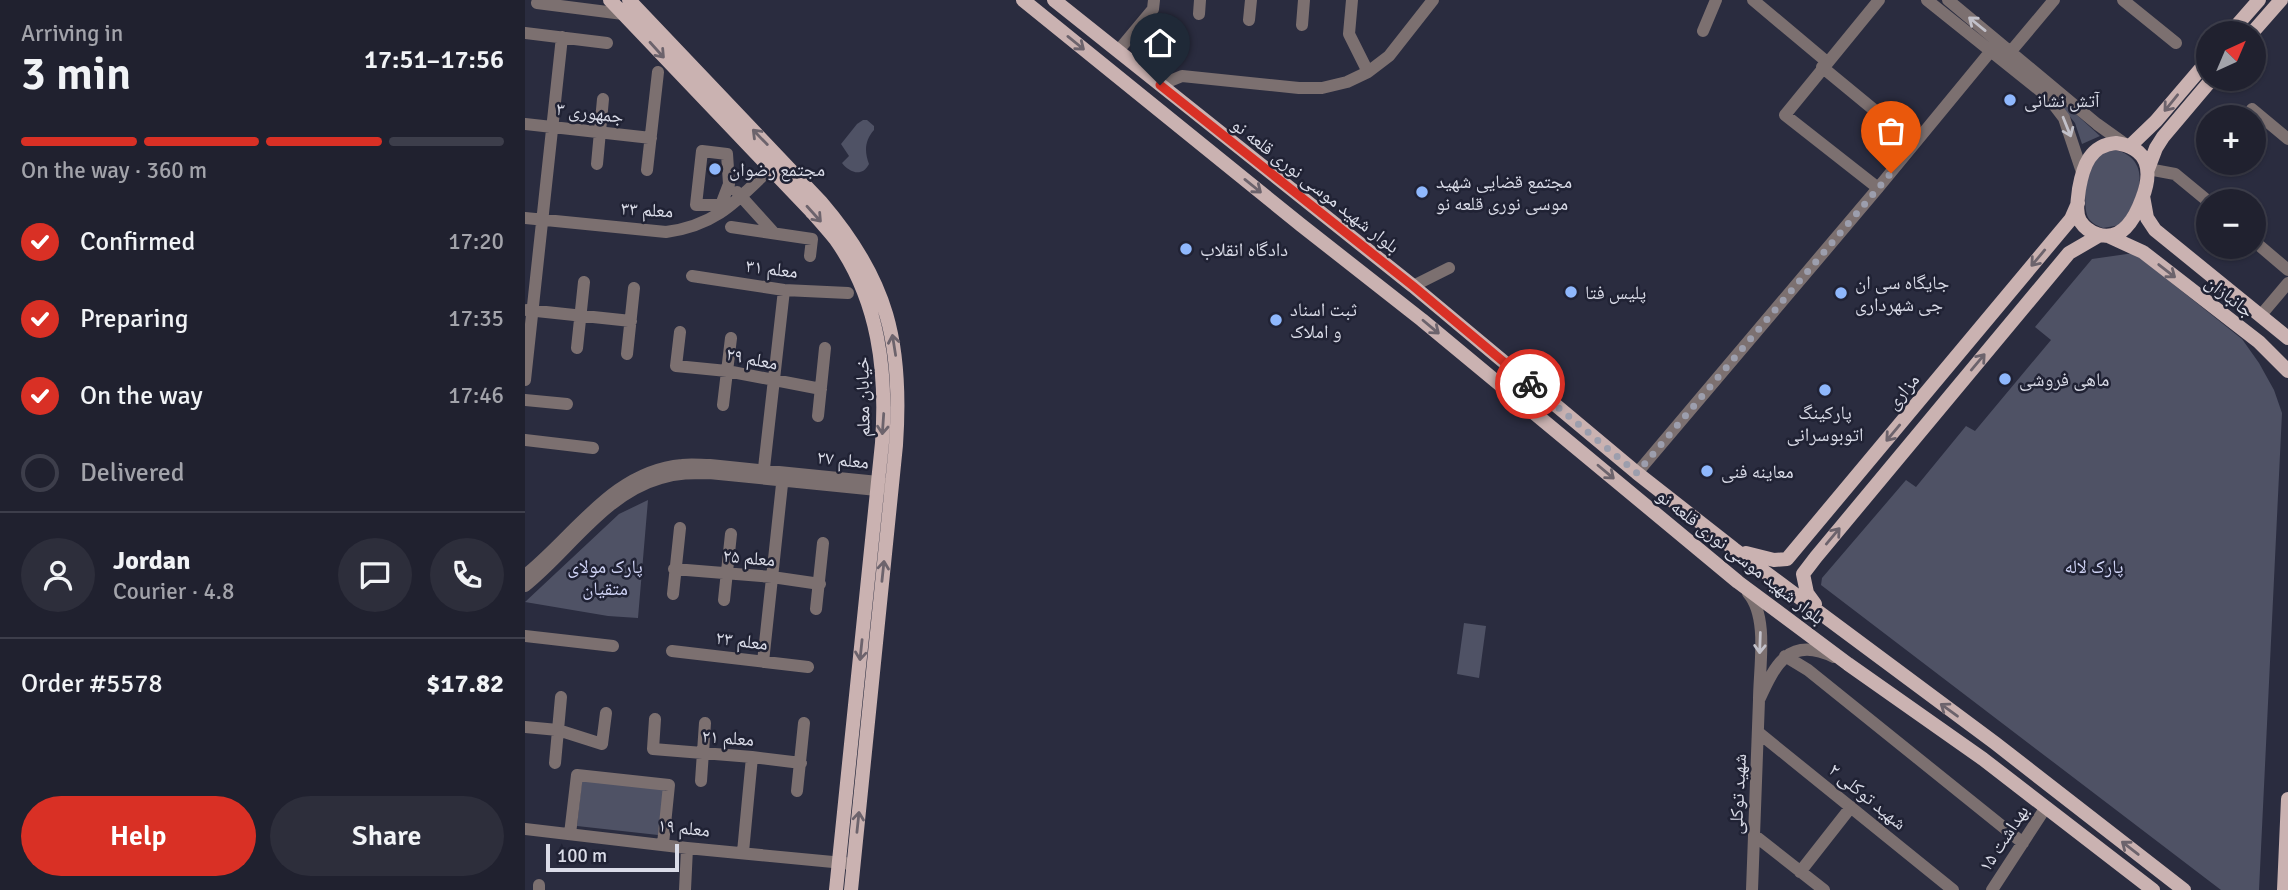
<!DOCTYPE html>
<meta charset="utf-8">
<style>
body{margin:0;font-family:Signika,"Noto Naskh Arabic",sans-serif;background:#2d2e3b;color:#f1f3f6;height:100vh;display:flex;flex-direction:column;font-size:26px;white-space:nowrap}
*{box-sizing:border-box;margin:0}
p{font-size:23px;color:#a2a3aa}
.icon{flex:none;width:38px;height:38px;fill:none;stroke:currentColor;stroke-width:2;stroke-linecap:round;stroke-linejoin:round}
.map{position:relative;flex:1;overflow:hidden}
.sheet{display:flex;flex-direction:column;background:#20212f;width:525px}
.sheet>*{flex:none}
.needle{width:46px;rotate:44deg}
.fabs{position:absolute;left:1671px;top:21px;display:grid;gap:14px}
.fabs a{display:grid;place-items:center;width:70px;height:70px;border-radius:50%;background:#20212f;box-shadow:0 2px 5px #0004,0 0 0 2px #3d3e4b;font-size:35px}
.scale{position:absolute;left:21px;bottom:18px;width:133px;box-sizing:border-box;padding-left:7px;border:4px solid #dadce8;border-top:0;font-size:19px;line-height:24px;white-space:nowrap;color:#dadce8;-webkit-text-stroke:5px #202234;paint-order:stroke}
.pin{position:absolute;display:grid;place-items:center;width:60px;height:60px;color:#fff;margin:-72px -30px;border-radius:50% 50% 50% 0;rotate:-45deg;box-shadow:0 0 7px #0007}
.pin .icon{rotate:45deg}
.courier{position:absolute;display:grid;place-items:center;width:70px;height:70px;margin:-35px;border:5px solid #d93025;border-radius:50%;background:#fff;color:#222;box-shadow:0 2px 9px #0007}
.overview em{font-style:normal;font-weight:600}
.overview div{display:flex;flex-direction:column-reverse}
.overview{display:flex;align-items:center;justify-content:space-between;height:119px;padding:0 21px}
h1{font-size:46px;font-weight:600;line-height:52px}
.bar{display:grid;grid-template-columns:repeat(4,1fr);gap:10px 7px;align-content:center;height:84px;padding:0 21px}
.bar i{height:9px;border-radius:5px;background:#3d3e4b}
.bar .active{background:#d93025}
.bar p{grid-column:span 4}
.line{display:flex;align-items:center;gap:18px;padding:0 21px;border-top:2px solid #3d3e4b}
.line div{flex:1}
.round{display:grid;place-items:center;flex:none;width:74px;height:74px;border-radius:37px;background:#2d2e3b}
ol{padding:0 21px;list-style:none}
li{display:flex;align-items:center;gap:21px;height:77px}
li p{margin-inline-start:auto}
li .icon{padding:7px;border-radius:50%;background:#d93025;color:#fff;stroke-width:4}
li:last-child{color:#a2a3aa}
li i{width:38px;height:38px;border:4px solid #3d3e4b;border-radius:50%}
.primary-button{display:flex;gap:14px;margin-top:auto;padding:14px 21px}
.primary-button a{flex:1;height:80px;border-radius:42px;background:#d93025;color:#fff;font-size:28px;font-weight:600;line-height:80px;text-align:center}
.primary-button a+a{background:#2d2e3b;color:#f1f3f6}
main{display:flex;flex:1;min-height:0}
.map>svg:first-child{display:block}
</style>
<main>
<section class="sheet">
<div class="overview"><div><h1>3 min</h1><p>Arriving in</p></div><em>17:51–17:56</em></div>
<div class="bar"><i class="active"></i><i class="active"></i><i class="active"></i><i></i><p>On the way · 360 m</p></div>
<ol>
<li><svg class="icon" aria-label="check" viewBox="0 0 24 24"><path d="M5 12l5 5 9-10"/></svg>Confirmed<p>17:20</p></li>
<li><svg class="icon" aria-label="check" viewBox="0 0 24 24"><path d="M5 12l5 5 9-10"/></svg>Preparing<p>17:35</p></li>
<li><svg class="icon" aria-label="check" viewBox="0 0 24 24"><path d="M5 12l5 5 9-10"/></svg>On the way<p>17:46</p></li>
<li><i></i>Delivered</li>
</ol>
<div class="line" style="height:126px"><a class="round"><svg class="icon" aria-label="person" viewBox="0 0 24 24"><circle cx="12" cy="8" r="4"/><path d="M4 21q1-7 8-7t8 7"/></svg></a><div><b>Jordan</b><p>Courier · 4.8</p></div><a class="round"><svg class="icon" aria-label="chat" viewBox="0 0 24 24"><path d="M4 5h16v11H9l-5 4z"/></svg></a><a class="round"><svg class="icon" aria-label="phone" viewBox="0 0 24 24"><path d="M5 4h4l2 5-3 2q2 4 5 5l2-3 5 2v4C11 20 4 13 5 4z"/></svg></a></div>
<div class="line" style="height:91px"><div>Order #5578</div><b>$17.82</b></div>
<div class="primary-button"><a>Help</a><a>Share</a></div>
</section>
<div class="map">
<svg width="1763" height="890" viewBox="0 0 1763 890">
<rect width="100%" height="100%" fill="#2a2c3f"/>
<path fill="#4f5265" d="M1520,86L1575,136L1557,144L1550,123Z
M338,120H342L349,126V130C340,140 339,151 344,164C337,178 324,172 317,163L324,156L316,144L332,124Z
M1591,150C1630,161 1613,202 1595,225L1578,228C1573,226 1568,224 1564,219C1556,208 1562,168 1571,158C1576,152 1584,151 1591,150Z
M1609,253L1717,339L1734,363L1749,390L1757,413L1734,890H1696L1296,585L1297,578L1381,480L1391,487L1441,426L1450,431L1526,340L1510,327L1567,259Z
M123,500L113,618L83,616L0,602L94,514Z
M939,623L961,626L954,678L932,674Z
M57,780L140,789L133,835L52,826Z"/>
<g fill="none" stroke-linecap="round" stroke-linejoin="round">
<path stroke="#7c7070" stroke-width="12" d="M827,0L824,34L843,72
M1228,0L1302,62
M1402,0L1523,97L1539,118L1557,172
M1423,0L1572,124L1600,144
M1598,0L1651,43
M12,3L98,14
M674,14L675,0
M724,20L726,0
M777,25L779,0
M1178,31L1191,0
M0,33L82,43
M593,51L628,9L629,0
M1482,56L1529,0
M1297,67L1365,123
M635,85L657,76L774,88H797L822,82L843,72L864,56L908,0
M1727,109L1763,139
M0,124L126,138
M177,151L202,154L204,184L196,205H171Z
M72,164L78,99
M1623,169L1650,174L1684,202
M122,170L133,72
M1353,188L1260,115L1354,0
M212,192L249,233
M0,218L141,232C194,225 214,198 250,164
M206,227L287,239L285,256
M1729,241L1763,270
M167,276L259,290L323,293
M888,286L924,268
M2,310L106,321
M1736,315L1763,283
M155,332L151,366L202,371L296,389
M52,348L59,282
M102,354L109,288
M0,380L37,37
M0,400L42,404
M198,405L206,338
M293,416L300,348
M0,440L68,448
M1112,473L1353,188L1465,52
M238,477L259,290
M149,569L247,577L295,584
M0,575C50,535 88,471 157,465C166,464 176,465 185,465L353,482L360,484
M0,586C44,551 79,494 136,478C152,473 168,473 184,473L352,490L366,487
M1223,593C1244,617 1234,668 1234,700C1250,665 1264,635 1309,657
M148,594L155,528
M199,600L206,534
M291,609L298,543
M0,636L88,646
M147,651L283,667
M1260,656L1283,670L1498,843
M238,662L258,475
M130,719L128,749L227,757L276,763
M0,727L33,730L77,744L81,713
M1234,733L1428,890
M30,763L36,697
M176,781L180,723
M272,791L279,723
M0,829L162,848L329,864
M45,834L52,775L144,785L138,844
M1229,835L1299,890
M218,852L227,757
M1275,872L1326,807
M14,890V885
M160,890L162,848
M1227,890L1234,700
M1467,890L1521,807"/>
<path stroke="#cab2b1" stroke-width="14" d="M85,0L286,211C294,220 303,230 311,240C354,301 362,371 357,443L311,890
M104,0L296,202C363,280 378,343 371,445L326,890
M498,0L776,225L897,320L1213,582L1323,664L1458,759L1628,890
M529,0L888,286L1112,473L1209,549L1470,743L1659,890
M1705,33L1734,0
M1727,33L1756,0
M1591,143C1624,148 1628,171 1617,199C1610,218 1597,243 1572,234C1565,232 1559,227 1555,221C1550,211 1553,200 1554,189C1558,166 1565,145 1591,143Z
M1605,146L1631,121L1684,59
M1623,169L1631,148L1638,137L1687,79
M1618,196L1622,218L1630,230L1763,338
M1583,236L1618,252L1734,342L1763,371
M1221,553L1249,560L1262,559L1546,219L1553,203
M1290,604L1282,593L1278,574L1291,557L1544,253L1575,235
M1759,890L1763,799"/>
</g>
<defs><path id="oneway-shaft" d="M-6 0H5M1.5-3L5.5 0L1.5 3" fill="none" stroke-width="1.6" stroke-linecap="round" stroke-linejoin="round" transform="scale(1.75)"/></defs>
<g stroke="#c2c1ca">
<use href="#oneway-shaft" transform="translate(1452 24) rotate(-141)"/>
<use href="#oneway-shaft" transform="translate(1542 127) rotate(68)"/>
<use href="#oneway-shaft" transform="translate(1235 643) rotate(92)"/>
</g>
<g stroke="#6c636c">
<use href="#oneway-shaft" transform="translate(551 43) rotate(39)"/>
<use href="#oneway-shaft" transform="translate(132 50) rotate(48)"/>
<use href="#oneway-shaft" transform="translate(1646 103) rotate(129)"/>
<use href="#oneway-shaft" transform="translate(235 137) rotate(-134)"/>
<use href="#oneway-shaft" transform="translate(728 186) rotate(39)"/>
<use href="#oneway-shaft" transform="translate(289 214) rotate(48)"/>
<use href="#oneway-shaft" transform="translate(1513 258) rotate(130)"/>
<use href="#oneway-shaft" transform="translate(1642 271) rotate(38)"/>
<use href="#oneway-shaft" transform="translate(906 327) rotate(40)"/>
<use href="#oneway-shaft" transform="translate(369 345) rotate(-99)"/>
<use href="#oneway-shaft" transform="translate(1453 362) rotate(-50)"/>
<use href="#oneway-shaft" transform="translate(358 424) rotate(94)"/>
<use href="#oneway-shaft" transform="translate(1368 433) rotate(130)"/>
<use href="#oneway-shaft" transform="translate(1081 472) rotate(40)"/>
<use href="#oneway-shaft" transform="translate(1308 536) rotate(-50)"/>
<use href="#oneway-shaft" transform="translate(358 571) rotate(-84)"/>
<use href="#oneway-shaft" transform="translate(336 650) rotate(96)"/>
<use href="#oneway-shaft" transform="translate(1424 710) rotate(-144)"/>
<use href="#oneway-shaft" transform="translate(333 822) rotate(-84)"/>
<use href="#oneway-shaft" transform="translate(1605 848) rotate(-142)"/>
</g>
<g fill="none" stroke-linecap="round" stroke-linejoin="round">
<path stroke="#9c9ead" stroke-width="7" stroke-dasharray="0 12.6" d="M1005,384L1112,473L1366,173"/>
<path stroke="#d93025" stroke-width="9" d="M635,85L888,286L1005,384"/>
</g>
<g fill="#8fb8fd" stroke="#202234" stroke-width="2.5">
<circle cx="1485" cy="100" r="7"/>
<circle cx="190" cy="169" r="7"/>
<circle cx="897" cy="192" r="7"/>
<circle cx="661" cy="249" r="7"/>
<circle cx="1046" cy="292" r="7"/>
<circle cx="1316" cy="293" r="7"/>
<circle cx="751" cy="320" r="7"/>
<circle cx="1480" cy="379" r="7"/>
<circle cx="1300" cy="390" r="7"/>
<circle cx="1182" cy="471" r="7"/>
</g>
<g text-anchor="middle" stroke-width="5" stroke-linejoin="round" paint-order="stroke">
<g font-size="19" fill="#dadce8" stroke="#202234" text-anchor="start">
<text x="1499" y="107">آتش نشانی</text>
<text x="204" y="176">مجتمع رضوان</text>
<text x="911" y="188">مجتمع قضایی شهید<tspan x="911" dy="22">موسی نوری قلعه نو</tspan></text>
<text x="675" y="256">دادگاه انقلاب</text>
<text x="1330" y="289">جایگاه سی ان<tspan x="1330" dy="22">جی شهرداری</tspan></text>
<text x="1060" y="299">پلیس فتا</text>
<text x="765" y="316">ثبت اسناد<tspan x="765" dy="22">و املاک</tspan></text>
<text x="1494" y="386">ماهی فروشی</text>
<text x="1300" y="419" text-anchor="middle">پارکینگ<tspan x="1300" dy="22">اتوبوسرانی</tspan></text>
<text x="1196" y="478">معاینه فنی</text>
</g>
<g font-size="19" fill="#dadce8" stroke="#202234">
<text transform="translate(65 112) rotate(7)" y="7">جمهوری ۳</text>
<text transform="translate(791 185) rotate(38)" y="7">بلوار شهید موسی نوری قلعه نو</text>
<text transform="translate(122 209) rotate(3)" y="7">معلم ۳۳</text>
<text transform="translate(247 268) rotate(7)" y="7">معلم ۳۱</text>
<text transform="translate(1705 296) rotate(38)" y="7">جانبازان</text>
<text transform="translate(227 358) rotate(11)" y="7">معلم ۲۹</text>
<text transform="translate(1377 391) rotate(-50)" y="7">مزاری</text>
<text transform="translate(337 397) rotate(-91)" y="7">خیابان معلم</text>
<text transform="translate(318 459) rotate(6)" y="7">معلم ۲۷</text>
<text transform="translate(1216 556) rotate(38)" y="7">بلوار شهید موسی نوری قلعه نو</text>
<text transform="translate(224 557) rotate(5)" y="7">معلم ۲۵</text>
<text transform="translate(217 640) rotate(7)" y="7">معلم ۲۳</text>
<text transform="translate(203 737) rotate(4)" y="7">معلم ۲۱</text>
<text transform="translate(1212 794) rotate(-87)" y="7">شهید توکلی</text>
<text transform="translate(1343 796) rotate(39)" y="7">شهید توکلی ۲</text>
<text transform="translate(159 827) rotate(6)" y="7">معلم ۱۹</text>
<text transform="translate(1478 838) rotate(-57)" y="7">بهداشت ۱۵</text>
</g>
<g font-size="19" fill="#d0d4f6" stroke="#202234">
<text x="80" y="573">پارک مولای<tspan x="80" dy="22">متقیان</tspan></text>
<text x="1569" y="573">پارک لاله</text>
</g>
</g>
</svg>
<div class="fabs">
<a><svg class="needle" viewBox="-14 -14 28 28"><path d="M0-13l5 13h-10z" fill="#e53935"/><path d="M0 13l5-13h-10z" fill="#a2a3aa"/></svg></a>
<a>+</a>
<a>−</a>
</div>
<div class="scale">100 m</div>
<div class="pin" style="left:1366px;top:173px;background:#ea580c"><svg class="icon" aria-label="bag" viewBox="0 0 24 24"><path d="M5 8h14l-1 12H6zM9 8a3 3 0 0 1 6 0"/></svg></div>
<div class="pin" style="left:635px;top:85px;background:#1f2937"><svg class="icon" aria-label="home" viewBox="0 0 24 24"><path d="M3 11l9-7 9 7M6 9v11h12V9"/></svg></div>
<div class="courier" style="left:1005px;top:384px"><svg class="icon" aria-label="bike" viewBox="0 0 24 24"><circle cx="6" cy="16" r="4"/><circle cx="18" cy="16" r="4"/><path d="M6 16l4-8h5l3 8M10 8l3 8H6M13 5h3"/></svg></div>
</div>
</main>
